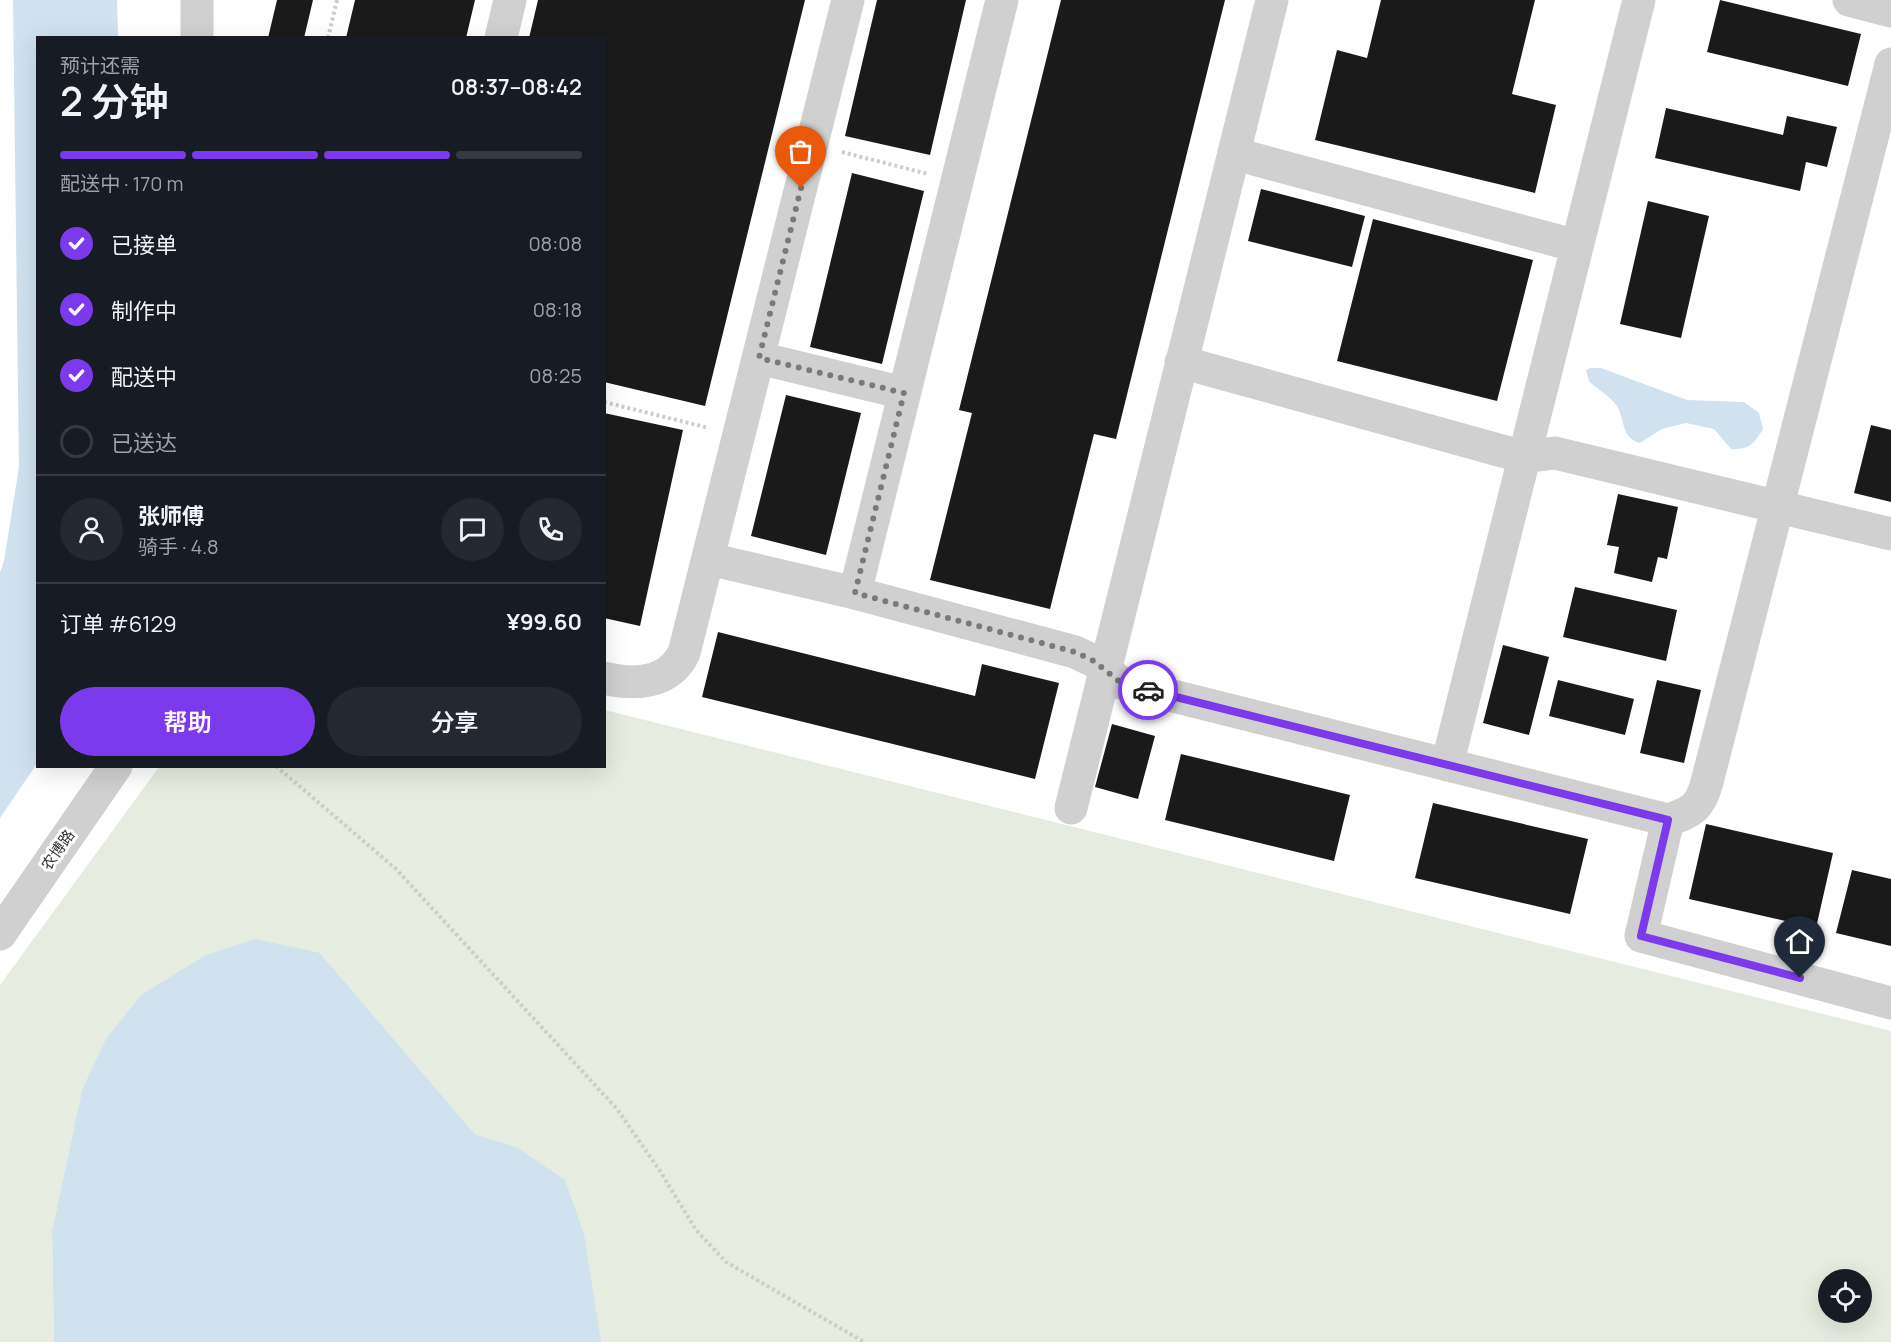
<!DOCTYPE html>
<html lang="zh">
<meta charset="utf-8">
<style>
body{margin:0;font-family:Manrope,"Noto Sans SC",sans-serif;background:#242831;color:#f1f3f6;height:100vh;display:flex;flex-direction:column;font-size:22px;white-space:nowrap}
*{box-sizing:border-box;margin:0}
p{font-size:20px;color:#9ea1a6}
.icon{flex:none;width:33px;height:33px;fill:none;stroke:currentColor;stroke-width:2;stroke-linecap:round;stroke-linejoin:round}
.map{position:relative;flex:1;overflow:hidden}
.side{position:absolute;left:36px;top:36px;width:570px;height:732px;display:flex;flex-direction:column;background:#171b24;border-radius:0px;box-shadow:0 6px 24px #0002}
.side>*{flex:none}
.buttons{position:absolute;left:1818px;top:1269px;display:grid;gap:12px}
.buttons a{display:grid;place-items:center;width:54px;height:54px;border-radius:50%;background:#171b24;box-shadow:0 6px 24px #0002;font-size:30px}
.pin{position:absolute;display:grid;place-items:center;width:51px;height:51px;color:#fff;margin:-62px -26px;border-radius:50% 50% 50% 0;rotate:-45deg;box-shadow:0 0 6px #0007}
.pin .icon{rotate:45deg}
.courier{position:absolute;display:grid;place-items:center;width:60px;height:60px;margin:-30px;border:4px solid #7c3aed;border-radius:50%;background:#fff;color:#222;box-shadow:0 2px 8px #0007}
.head em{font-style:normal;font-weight:600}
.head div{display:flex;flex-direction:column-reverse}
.head{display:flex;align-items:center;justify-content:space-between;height:102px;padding:0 24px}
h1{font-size:39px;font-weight:600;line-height:45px}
.bar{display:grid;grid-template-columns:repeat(4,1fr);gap:9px 6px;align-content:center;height:72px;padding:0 24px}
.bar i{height:8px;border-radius:4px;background:#363941}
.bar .on{background:#7c3aed}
.bar p{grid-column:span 4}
.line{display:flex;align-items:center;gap:15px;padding:0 24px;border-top:2px solid #363941}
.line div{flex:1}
.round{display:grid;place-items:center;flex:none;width:63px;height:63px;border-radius:32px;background:#242831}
ol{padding:0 24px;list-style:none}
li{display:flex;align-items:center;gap:18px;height:66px}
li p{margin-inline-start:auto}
li .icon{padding:6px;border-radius:50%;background:#7c3aed;color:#fff;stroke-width:4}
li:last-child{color:#9ea1a6}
li i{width:33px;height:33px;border:3px solid #363941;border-radius:50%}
.cta{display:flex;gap:12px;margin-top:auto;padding:12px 24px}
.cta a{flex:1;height:69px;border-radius:36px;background:#7c3aed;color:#fff;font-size:24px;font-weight:600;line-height:69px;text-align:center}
.cta a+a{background:#242831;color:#f1f3f6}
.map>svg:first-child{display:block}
</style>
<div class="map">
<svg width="1891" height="1342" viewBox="0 0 1891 1342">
<rect width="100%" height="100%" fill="#fff"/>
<path fill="#e6ecdf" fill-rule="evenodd" d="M605,710L1891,1031V1342H601L598,1328L516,1147L475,1134L320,953L82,1090L52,1231L54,1342H0V985L159,767L604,766ZM1828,1280H1862V1312H1828Z"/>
<path fill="#cfe2ee" d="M13,0H117L118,37L38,38V762L0,818V572L4,561L19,467Z
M1590,368H1601L1687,400L1744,402L1759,413L1763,429C1754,444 1749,450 1731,449L1714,429L1686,423L1662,429L1640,443C1622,438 1625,422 1618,408C1611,395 1598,391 1589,381L1586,370Z
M255,939L320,953L475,1134L516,1147L565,1180L584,1234L601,1342H54L52,1231L82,1090L106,1039L141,995L206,955Z"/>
<path fill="#1a1a1a" d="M277,0H313L304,38H268Z
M355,0H475L466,38H346Z
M538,0H805L705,406L604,382V38H529Z
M877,0H966L930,155L845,136Z
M1061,0H1225L1116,439L1094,434L1050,609L930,580L972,413L959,410Z
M1381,0H1535L1512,94L1556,105L1535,193L1315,140L1337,50L1367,58Z
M1720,0L1861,34L1848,86L1707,52Z
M1666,108L1783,135L1787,116L1837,127L1827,167L1806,162L1800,191L1655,158Z
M852,173L924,191L882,364L810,347Z
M1261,189L1365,216L1352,267L1248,241Z
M1648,201L1709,216L1681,338L1620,324Z
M1373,219L1533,260L1497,401L1337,361Z
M786,395L861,413L826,555L751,536Z
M604,413L683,430L640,626L604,618Z
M1871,425L1891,430V502L1854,493Z
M1618,494L1678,507L1667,559L1658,557L1652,582L1614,573L1619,547L1607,545Z
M1575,587L1677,610L1666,661L1563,637Z
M718,632L975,696L982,664L1059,683L1035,779L702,697Z
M1503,645L1549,657L1529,735L1483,723Z
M1558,680L1634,699L1625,735L1549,716Z
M1657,680L1701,690L1684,763L1640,753Z
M1112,724L1155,736L1138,799L1095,787Z
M1181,754L1350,795L1334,861L1165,820Z
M1433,803L1588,839L1570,914L1415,878Z
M1706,824L1833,853L1816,928L1689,899Z
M1852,870L1891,879V946L1836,933Z"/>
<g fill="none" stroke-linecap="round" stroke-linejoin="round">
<path stroke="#cdcdcd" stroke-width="4" stroke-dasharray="3 3" stroke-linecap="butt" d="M328,38L337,0
M842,152L928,174
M604,402L709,428
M276,766L396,869L617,1109L660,1171L696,1230L726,1262L864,1342"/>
<path stroke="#d0d0d0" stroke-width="33" d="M197,0V38
M1849,0L1891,11
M501,38L510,0
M1235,154L1577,246
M759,358L904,393
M1181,362L1524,457L1555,453L1891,534
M709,559L855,593L1075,652L1094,661L1121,683L1668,820C1692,812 1700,808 1707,782L1891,64
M855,593L1002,0
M604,678C636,686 669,683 684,653L848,0
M1447,765L1639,0
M1071,808L1272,0
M1668,820L1641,936L1891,1003
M0,934L116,766"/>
</g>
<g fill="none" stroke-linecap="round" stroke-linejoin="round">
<path stroke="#7a7a7a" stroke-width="6" stroke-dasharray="0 10.8" d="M801,188L759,358L904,393L855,593L1075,652L1094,661L1121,683L1148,690"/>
<path stroke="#7c3aed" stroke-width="8" d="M1148,690L1668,820L1641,936L1800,978"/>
</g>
<g text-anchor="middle" stroke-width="6" stroke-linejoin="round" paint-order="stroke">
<g font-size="15" fill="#333" stroke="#fff">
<text transform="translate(58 850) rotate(-55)" y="5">农博路</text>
</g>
</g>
</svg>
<div class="buttons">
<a><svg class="icon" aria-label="locate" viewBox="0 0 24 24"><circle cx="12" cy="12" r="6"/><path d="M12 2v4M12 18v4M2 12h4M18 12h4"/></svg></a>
</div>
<div class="pin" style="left:801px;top:188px;background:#ea580c"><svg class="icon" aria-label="bag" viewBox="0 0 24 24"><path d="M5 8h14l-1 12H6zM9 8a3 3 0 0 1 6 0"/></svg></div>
<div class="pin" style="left:1800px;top:978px;background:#1f2937"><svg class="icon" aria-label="home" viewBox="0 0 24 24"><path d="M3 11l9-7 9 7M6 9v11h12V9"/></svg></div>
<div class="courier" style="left:1148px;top:690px"><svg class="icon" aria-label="car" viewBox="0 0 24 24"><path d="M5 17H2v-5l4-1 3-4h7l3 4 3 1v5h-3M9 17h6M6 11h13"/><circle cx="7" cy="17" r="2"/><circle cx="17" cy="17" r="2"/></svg></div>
<section class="side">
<div class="head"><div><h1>2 分钟</h1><p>预计还需</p></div><em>08:37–08:42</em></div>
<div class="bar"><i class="on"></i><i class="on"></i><i class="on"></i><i></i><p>配送中 · 170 m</p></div>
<ol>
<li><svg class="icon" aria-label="check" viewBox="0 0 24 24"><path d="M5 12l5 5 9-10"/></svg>已接单<p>08:08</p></li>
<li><svg class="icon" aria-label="check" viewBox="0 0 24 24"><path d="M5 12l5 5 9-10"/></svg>制作中<p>08:18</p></li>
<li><svg class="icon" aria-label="check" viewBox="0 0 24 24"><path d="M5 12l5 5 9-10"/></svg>配送中<p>08:25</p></li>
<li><i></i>已送达</li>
</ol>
<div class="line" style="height:108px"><a class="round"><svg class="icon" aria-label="person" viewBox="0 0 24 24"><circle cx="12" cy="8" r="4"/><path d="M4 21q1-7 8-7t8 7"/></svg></a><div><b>张师傅</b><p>骑手 · 4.8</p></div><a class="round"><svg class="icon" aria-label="chat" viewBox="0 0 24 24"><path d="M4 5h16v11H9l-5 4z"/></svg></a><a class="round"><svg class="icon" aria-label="phone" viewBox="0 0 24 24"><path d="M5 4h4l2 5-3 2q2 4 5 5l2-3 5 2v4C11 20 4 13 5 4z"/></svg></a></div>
<div class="line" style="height:78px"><div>订单 #6129</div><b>¥99.60</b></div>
<div class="cta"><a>帮助</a><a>分享</a></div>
</section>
</div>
